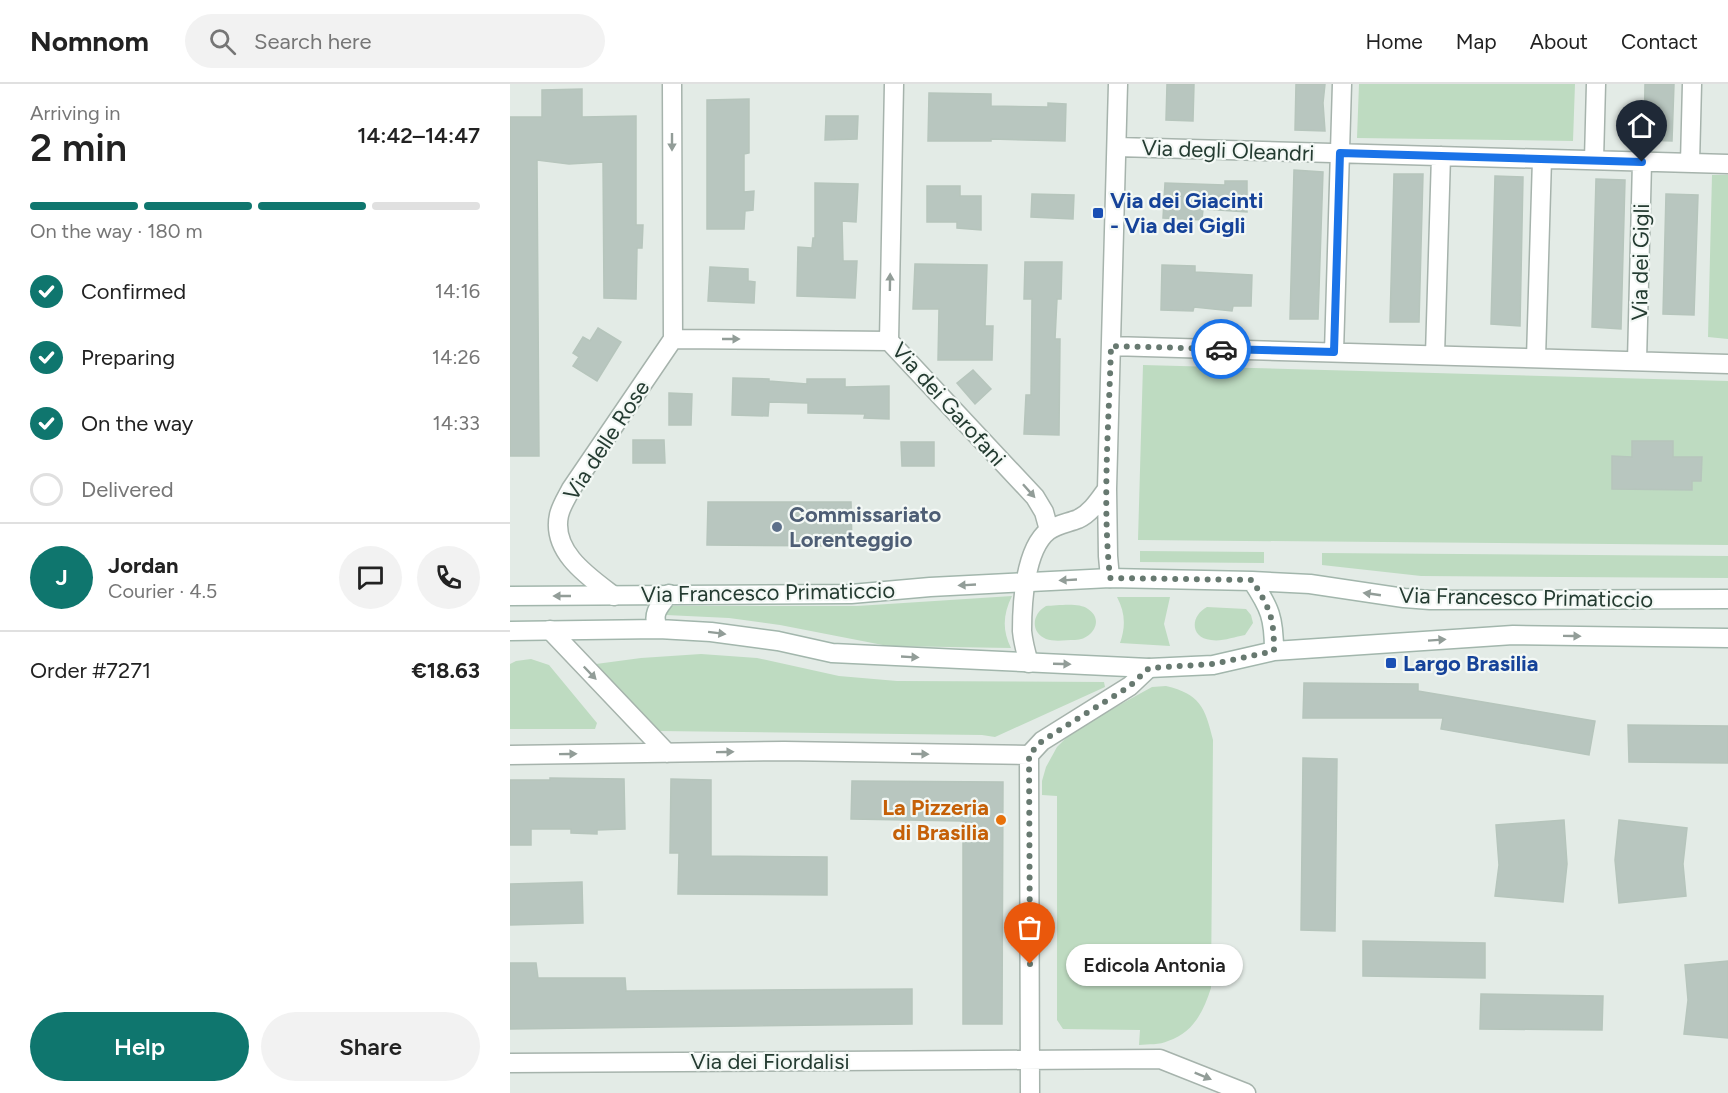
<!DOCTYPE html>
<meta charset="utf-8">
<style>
body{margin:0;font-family:Figtree,sans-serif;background:#f2f2f2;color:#222;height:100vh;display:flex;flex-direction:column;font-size:22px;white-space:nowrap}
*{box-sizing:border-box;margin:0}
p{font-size:20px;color:#767676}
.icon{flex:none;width:33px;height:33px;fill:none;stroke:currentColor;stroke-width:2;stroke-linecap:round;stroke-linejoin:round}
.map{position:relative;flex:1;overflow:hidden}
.panel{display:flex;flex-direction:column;background:#fff;width:510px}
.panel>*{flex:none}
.pin{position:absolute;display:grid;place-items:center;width:51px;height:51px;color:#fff;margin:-62px -26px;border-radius:50% 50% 50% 0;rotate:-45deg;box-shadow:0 0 6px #0007}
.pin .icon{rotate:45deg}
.courier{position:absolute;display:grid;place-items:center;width:60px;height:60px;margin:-30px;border:4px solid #1a73e8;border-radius:50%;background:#fff;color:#222;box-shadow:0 2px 8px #0007}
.bubble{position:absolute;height:42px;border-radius:21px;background:#fff;box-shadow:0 2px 4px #0004;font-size:20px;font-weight:600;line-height:42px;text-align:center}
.head em{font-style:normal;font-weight:600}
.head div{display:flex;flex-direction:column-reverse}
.head{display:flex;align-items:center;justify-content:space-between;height:102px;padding:0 30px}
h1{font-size:39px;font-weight:600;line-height:45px}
.bar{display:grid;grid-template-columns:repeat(4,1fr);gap:9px 6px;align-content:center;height:72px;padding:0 30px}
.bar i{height:8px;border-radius:4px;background:#e0e0e0}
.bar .active{background:#0f766e}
.bar p{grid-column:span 4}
.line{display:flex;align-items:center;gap:15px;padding:0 30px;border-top:2px solid #e0e0e0}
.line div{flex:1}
.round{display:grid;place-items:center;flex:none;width:63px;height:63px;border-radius:32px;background:#f2f2f2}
ol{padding:0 30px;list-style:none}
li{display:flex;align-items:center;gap:18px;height:66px}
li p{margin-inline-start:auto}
li .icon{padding:6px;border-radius:50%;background:#0f766e;color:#fff;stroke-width:4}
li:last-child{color:#767676}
li i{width:33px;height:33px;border:3px solid #e0e0e0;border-radius:50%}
.action{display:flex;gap:12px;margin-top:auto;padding:12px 30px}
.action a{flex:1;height:69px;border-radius:36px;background:#0f766e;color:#fff;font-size:24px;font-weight:600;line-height:69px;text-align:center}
.action a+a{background:#f2f2f2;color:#222}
header{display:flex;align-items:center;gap:36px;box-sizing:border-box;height:84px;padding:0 30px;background:#fff;border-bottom:2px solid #e0e0e0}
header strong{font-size:28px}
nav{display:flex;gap:33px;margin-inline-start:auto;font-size:21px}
.search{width:420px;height:54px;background:#f2f2f2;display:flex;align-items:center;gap:15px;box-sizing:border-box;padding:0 21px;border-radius:33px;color:#767676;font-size:22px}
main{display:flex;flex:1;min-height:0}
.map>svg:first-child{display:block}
</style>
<header>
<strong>Nomnom</strong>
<div class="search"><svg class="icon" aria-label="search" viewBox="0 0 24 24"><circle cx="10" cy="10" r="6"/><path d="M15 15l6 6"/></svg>Search here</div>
<nav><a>Home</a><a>Map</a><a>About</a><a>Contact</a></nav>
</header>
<main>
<section class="panel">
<div class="head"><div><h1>2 min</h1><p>Arriving in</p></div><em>14:42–14:47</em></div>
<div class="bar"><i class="active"></i><i class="active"></i><i class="active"></i><i></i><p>On the way · 180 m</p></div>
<ol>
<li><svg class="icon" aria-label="check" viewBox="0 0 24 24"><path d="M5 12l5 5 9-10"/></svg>Confirmed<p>14:16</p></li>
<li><svg class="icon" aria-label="check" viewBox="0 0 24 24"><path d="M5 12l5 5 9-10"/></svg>Preparing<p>14:26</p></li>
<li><svg class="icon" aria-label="check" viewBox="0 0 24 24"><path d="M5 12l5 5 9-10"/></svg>On the way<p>14:33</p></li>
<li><i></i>Delivered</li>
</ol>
<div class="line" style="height:108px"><b class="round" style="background:#0f766e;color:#fff">J</b><div><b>Jordan</b><p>Courier · 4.5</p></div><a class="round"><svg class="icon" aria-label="chat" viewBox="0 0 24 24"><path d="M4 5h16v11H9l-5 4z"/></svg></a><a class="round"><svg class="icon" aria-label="phone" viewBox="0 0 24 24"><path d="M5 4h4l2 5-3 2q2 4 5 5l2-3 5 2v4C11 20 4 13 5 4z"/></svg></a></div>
<div class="line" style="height:78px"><div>Order #7271</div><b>€18.63</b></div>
<div class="action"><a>Help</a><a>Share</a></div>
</section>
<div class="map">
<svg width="1218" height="1009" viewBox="0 0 1218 1009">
<rect width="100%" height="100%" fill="#e3ebe6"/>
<path fill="#bedbc1" d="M849,0H1065L1063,57L847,54Z
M1202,91H1218V255L1198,253Z
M633,281L1218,297V461L628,456Z
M630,467L754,468V479L630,478Z
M812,469L1218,472V494L911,492L812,481Z
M502,512C493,530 492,546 501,564L378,562L270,541L219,534L156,531L151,528L158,522H347Z
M607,513H660L654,540L660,562L610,559C616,542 615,528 607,513Z
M536,522C547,522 568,518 578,525C595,536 582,556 565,556C556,556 544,558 536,555C520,548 522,530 536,522Z
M697,523L736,525L741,531L743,539L735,551C724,553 711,558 701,556C680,554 680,532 697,523Z
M191,570L247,574L329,592L387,597L594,598L595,603L485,653L472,651L148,647L85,586L86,580L131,574Z
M21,575L39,581L87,639L85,645H0V580L6,577Z
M656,602C690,610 695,623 703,656L701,904C693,928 684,948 658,957C650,961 638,960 629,961L630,946L553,945L547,936V712L532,711V697L536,683L547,663L555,655L571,642L642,603Z"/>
<path fill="#b8c6bf" stroke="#b6c5bc" stroke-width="1.5" d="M657,0H684L683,37L656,36Z
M786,0H815L813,19L815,47L785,46Z
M1135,0H1164L1162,57L1134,56Z
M72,5V33L126,32V141H133L132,164H127L126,215L94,214L93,78L59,80L27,76L29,372H0V33H32V6Z
M419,9L481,10V22L538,23V19L556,20L555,57L481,55V57H418Z
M239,15V69L234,70V108L244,107L243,126L235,127L234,145H197V16Z
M316,32H348L347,55L315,56Z
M784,86L813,88L808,235H780Z
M884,90H913L909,238H880Z
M985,92L1013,93L1010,242L981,240Z
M1086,95L1115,96L1111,245L1082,243Z
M715,97H737V128L693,125L692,136L653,134L655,99L715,101Z
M305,99L348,100L346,138L332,137L333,177H347L345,214L287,212L288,163L302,164L303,154H305Z
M417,102H450V112H471V146L447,144V138H417Z
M522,110L564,111L563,135L521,133Z
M1156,110L1188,111L1184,231L1153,230Z
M515,178H552L551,215H547L545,255H550L549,351L514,350L516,311H521L522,215H514Z
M405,180L477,181L475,242H483L482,276H428L429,225H403Z
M652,181L685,182V188L742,191L741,222H723L722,227L684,223L683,227L651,226Z
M200,183L238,185V197L245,198L244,219L198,217Z
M88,244L111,258L87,297L63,282L69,273L63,269L73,253L80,257Z
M463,286L481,305L465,320L447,299Z
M223,294L259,295V297L297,300V295H335V303L379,302V335L354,334L355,330L298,329V319L259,318L258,332L222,331Z
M159,309L182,310L181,341H159Z
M123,356H154L155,379H123Z
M1122,357H1163V373H1192L1191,397H1182V406L1102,405V372L1122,373Z
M391,358H424V382H392Z
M198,418H341L342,462L197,461Z
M794,599L908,600V607L1085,637L1079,671L931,645L933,634H793Z
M1118,641L1218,642V679L1119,678Z
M793,674L827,675L825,847L791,846Z
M40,694L114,695L115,745L87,746V750L61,749V745H21V761H0V696H40Z
M161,695L201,696V772L317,773V811L168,810L169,769H160Z
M342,697L493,698L492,940H453V737L341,735Z
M1054,736L1057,780L1053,818L985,812L989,781L986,741Z
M1109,736L1177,744L1173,780L1176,812L1109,819L1105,776Z
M72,798L73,839L0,841V800Z
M853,857L975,859V894L853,892Z
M1218,877V954L1174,950L1178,916L1175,881Z
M0,879H26L28,894H115L116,907L402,905V940L0,945Z
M971,910L1093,912L1092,946L970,945Z"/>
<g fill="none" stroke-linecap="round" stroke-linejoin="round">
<defs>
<path id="street" d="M384,0L379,257L525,413L534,428L539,446
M607,63L1218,80
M1084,76L1086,0
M1180,79L1182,0
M163,255L379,257
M601,262L1218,280
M824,268L832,0
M925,271L931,72
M1026,274L1032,75
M1127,277L1132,78
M600,494L598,472L597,405L608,0
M104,512C79,493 41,468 49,431C51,422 57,413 61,405L163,255L162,0
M40,546L157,669
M519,579C516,569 513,557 512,547C512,519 515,465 538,447C547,440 558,439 568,435C581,429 589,416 597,405
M0,671L274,667L519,671
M0,979L650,975L736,1009
M520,1009L519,671L532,657L620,602L639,584"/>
<path id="secondary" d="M742,497C760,524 764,534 764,567
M0,512L341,510L420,503L600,494L742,497L800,500L894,514L920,516L1218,515
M149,545C140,531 150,521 159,510
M0,547L149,545L201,548L268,557L322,569L639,584L703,581L764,567L1003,551L1218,554"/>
</defs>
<use href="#street" stroke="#a6b3ac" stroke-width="21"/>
<use href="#secondary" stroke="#a2b6ac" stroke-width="21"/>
<use href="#street" stroke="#fff" stroke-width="18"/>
<use href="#secondary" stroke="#fff" stroke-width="18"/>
</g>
<defs><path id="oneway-solid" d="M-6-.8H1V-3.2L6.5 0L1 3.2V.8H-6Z" transform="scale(1.5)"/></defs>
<g fill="#929d98">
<use href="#oneway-solid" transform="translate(162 58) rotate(90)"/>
<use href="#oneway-solid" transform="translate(380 198) rotate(-89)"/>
<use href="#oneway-solid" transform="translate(221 255)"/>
<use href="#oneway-solid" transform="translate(519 407) rotate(48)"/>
<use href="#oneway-solid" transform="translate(558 496) rotate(177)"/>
<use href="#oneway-solid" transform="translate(457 501) rotate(177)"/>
<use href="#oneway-solid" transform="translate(862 510) rotate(-172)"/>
<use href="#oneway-solid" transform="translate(52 512) rotate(180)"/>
<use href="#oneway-solid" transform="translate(207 549) rotate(7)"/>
<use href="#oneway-solid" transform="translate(1062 552) rotate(1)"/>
<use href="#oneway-solid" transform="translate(927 556) rotate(-4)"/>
<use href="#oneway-solid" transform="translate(400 573) rotate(3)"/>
<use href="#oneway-solid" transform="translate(552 580) rotate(2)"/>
<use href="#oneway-solid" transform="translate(80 589) rotate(46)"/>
<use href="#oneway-solid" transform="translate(215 668) rotate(-1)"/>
<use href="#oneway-solid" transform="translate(58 670) rotate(-1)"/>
<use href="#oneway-solid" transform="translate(410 670) rotate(1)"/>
<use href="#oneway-solid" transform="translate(693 992) rotate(22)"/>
</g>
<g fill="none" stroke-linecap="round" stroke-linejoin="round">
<path stroke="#677970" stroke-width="6" stroke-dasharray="0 10.8" d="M520,880L519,671L532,657L620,602L639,584L703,580L764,567C764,533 760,525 742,496L600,494C592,417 599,339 601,262L711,265"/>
<path stroke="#1a73e8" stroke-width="8" d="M711,265L824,268L830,69L1132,78"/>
</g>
<g fill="#1a4fb4" stroke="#f3f8f5" stroke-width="2">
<rect x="582" y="123" width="12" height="12" rx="3"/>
<rect x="875" y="573" width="12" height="12" rx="3"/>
</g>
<circle fill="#5c6f8a" stroke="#f3f8f5" stroke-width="2" cx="267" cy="443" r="6"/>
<circle fill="#e8710a" stroke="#f3f8f5" stroke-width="2" cx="491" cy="736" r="6"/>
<g text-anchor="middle" stroke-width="4.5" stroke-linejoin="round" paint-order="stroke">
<g font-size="22" fill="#243b31" stroke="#f3f8f5">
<text transform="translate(718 66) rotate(2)" y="8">Via degli Oleandri</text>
<text transform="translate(1130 178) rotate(-89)" y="8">Via dei Gigli</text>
<text transform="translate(439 320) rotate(48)" y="8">Via dei Garofani</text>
<text transform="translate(96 356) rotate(-57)" y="8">Via delle Rose</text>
<text transform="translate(258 508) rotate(-1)" y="8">Via Francesco Primaticcio</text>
<text transform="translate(1016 513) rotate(1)" y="8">Via Francesco Primaticcio</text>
<text x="260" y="985">Via dei Fiordalisi</text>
</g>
<g font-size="22" font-weight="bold" fill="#164399" stroke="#f3f8f5" text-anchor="start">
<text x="600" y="124">Via dei Giacinti<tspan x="600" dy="25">- Via dei Gigli</tspan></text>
<text x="893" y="587">Largo Brasilia</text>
</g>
<g font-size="22" font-weight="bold" fill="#4e5e75" stroke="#f3f8f5" text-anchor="start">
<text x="279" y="438">Commissariato<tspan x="279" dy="25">Lorenteggio</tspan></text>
</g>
<g font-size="22" font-weight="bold" fill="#c56008" stroke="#f3f8f5" text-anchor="end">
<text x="479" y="731">La Pizzeria<tspan x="479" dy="25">di Brasilia</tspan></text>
</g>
</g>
</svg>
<div class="pin" style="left:520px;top:880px;background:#ea580c"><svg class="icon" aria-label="bag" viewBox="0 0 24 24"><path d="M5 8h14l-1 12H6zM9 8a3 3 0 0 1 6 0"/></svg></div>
<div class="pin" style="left:1132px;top:78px;background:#1f2937"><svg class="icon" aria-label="home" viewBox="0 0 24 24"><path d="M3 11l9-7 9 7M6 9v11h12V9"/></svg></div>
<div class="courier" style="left:711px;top:265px"><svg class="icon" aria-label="car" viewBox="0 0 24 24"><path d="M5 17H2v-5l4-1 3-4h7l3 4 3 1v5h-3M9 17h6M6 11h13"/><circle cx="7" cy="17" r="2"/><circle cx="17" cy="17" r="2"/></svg></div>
<div class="bubble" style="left:556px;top:860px;width:177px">Edicola Antonia</div>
</div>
</main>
